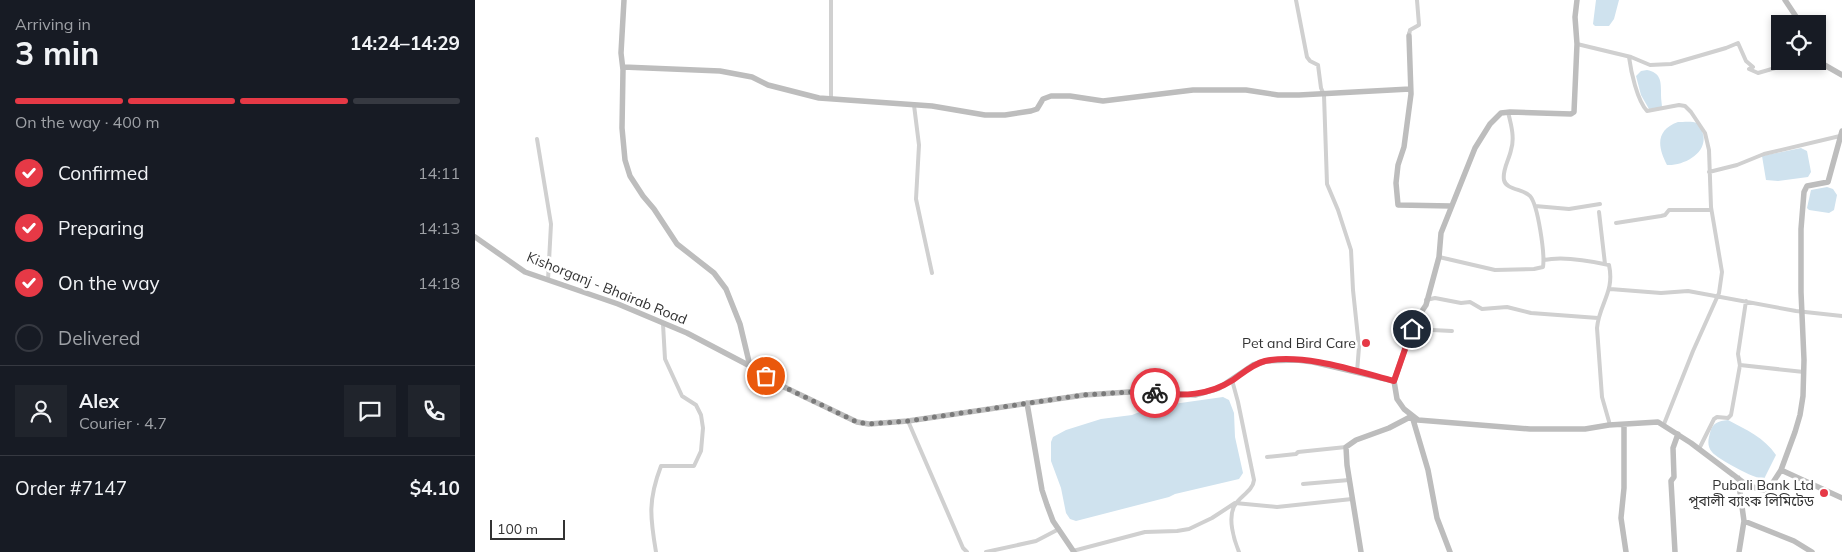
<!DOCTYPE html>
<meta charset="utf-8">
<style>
body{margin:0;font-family:Mulish,"Noto Sans Bengali",sans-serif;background:#20242c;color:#f1f3f6;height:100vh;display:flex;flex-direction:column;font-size:19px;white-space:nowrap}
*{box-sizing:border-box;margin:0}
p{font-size:16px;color:#9ea1a6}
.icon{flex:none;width:28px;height:28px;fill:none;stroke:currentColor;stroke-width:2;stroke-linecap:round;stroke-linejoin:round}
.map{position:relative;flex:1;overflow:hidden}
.drawer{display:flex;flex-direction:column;background:#171b24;width:475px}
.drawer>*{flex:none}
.controls{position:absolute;left:1296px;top:15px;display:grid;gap:10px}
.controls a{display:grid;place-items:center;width:55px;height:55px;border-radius:0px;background:#171b24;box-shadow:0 2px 8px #0003;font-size:25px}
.scale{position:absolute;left:15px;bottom:12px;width:75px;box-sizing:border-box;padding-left:5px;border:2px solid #333;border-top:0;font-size:14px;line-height:18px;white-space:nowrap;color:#333;-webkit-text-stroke:4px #fff;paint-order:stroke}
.pin{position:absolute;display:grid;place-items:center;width:42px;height:42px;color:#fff;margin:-21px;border:2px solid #fff;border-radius:50%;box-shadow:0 1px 5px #0007}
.courier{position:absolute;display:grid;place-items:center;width:50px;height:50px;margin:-25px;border:4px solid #e63946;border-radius:50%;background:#fff;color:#222;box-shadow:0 1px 6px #0007}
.headline em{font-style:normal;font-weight:700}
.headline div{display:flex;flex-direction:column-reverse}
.headline{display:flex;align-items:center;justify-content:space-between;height:85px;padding:0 15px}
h1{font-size:32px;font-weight:700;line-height:38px}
.bar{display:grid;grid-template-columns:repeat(4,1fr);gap:8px 5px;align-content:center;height:60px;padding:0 15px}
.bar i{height:6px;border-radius:4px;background:#363941}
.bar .on{background:#e63946}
.bar p{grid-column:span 4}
.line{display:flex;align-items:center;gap:12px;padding:0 15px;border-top:1px solid #363941}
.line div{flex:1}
.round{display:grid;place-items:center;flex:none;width:52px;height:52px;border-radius:0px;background:#20242c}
ol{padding:0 15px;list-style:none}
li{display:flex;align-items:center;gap:15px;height:55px}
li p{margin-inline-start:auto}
li .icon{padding:5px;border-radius:50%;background:#e63946;color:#fff;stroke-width:4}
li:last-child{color:#9ea1a6}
li i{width:28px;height:28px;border:2px solid #363941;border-radius:50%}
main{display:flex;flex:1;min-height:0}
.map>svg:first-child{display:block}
</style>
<main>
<section class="drawer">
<div class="headline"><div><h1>3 min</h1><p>Arriving in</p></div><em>14:24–14:29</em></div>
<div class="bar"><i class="on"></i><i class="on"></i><i class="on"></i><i></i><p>On the way · 400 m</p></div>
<ol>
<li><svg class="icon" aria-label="check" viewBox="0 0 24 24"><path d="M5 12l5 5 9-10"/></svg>Confirmed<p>14:11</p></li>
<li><svg class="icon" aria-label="check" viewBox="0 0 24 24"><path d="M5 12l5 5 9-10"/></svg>Preparing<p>14:13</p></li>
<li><svg class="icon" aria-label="check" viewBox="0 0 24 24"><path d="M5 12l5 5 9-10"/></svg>On the way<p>14:18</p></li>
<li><i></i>Delivered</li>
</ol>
<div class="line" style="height:90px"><a class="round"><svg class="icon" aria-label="person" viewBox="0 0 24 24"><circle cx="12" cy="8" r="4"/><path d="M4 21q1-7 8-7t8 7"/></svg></a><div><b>Alex</b><p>Courier · 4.7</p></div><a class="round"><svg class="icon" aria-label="chat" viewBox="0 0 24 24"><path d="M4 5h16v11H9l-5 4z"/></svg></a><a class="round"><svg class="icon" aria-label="phone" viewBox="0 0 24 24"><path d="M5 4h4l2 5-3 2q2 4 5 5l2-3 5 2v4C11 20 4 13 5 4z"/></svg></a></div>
<div class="line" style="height:65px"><div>Order #7147</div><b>$4.10</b></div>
</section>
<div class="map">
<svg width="1367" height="552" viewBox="0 0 1367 552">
<rect width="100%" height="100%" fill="#fff"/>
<path fill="#cfe2ee" d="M1121,0H1144L1139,19L1134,26H1120L1118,24Z
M1172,70C1187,73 1186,83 1186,95C1186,100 1187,104 1187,108L1174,109L1166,95L1161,76L1166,71Z
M1203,122C1208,122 1218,121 1222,123C1225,125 1227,130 1228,134C1233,153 1209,166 1192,165C1182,146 1181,130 1203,122Z
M1326,148L1332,151L1336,172L1333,177L1303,181L1291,180L1287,156Z
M1352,187L1358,189L1362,195L1359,210L1354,213L1334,210L1332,208L1336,190Z
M748,397L754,400L759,413L760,437L768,473L764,479L700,494L694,497L601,521L595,519L591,513L586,488L576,461V442L578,437L591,430L626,419L657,415L677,407Z
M1253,420C1270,429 1290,438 1301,455L1289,479C1282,480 1242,459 1237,452C1232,446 1233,440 1235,433C1237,423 1243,421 1253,420Z"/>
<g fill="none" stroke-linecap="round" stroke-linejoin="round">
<path stroke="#d0d0d0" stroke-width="4" d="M356,0V99
M821,0L832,57L835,61L843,65L846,88L849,95L852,184L863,210L876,250L878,290L884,347L882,372
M934,33V36L935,30L944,25L942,0
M1102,44L1156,57L1175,65L1196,64L1251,48L1263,43L1271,61L1278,67L1274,69L1283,73L1314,64L1330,61
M1154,57C1156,72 1162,100 1172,111L1204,105L1210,106L1216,112L1230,133L1234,150L1236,207L1247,272L1244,293L1218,351L1189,424
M439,105L444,145L441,199L457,273
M62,139L76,224L73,280
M1234,172L1262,165L1289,154L1365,136
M1060,206L1094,209L1125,204
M1124,212L1130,264
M1141,223L1186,216L1190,215L1194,210H1236
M964,257L1020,270L1059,269L1068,267C1070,254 1063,205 1055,196C1049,189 1031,190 1029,180C1027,170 1034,160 1036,150C1040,138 1036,124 1033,112
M1069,260C1087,256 1116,261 1134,265C1140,292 1124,304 1122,328L1127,397L1135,425
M1135,289L1186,293L1213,291L1321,311L1367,316
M951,300L960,298L986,303L995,302L1007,309L1032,307L1056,313L1123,318
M937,329L977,331
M1265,366L1263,354L1271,301
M757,380L763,402L779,480C778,491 765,496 760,505C752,517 759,540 764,552
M433,421L488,548L492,552
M1224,449L1239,419L1242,417L1253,418L1256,415L1265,365L1329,372
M792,457L821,454L823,452L871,447
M828,484L874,480
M598,551L670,532L702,531L714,529L737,518L760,503L802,507L877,499
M181,552C175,517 173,500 186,466H219L226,451L228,428L226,415L221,405L207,396L190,359L188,324
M511,552L561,541L584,529"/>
<path stroke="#bdbdbd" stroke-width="5.5" d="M149,0L146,53L148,70L147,128L150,160L155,176L168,196L179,209L202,244L239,273L251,289L265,324L275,366
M1102,0L1100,17L1102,44L1099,112L1096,114L1035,112L1026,113L1015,124L1000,148L966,233L964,257L951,305L939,323L919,381L922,399L929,409L943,420L1055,429H1110L1134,425L1183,422L1216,443L1269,483L1283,489L1289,490L1295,487L1306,470L1320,432L1325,415L1328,396L1329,360L1326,292V229L1329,192L1332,186L1353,182L1367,131
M1310,0L1326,24
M934,36L936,94L929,147L923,165L921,183L923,205L976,206
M1342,56L1346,63L1367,75
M148,67L245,71L277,77L293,85L344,98L457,106L510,115H530L556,111L562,109L568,99L576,96H595L628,101L718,90H771L803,95H824L935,89
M0,237L50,272L143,304L212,333L275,366L307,386L382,422L394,424L433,421L609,395L654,392L720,395L744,388L778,365L791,361L822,360L838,362L919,381
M552,403L567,490L572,505L578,521L599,552
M1149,425V488L1146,518L1151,552
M1306,470L1367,498
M1263,478L1269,521L1319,541L1337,552
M886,552L872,465L871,447L881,440L914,428L937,416L953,470L962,518L975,552
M1200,552L1196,481L1199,477L1198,448L1203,434
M1264,552L1269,521"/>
</g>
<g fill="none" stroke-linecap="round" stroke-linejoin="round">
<path stroke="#7a7a7a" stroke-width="5" stroke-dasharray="0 9" d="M291,376L307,386L382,422L394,424L433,421L608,395L654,392L680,393"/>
<path stroke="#e63946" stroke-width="6" d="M680,393C708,396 733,396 758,380C768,373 778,364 790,361C829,353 881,371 919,381L937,329"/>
</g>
<g fill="#e63946" stroke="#fff" stroke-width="2">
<circle cx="891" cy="343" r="5"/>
<circle cx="1349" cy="493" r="5"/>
</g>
<g text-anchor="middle" stroke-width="5" stroke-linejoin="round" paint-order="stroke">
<g font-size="14" fill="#333" stroke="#fff">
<text transform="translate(132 288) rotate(22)" y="5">Kishorganj - Bhairab Road</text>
</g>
<g font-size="14" fill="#333" stroke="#fff" text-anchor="end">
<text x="881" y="348">Pet and Bird Care</text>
<text x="1339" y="490">Pubali Bank Ltd<tspan x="1339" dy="16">পূবালী ব্যাংক লিমিটেড</tspan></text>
</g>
</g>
</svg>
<div class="controls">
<a><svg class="icon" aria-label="locate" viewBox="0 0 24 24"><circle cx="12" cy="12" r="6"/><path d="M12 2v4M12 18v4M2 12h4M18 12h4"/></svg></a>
</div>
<div class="scale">100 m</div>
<div class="pin" style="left:291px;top:376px;background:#ea580c"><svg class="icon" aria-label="bag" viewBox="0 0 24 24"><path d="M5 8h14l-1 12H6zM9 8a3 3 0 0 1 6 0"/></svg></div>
<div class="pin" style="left:937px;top:329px;background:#1f2937"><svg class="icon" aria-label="home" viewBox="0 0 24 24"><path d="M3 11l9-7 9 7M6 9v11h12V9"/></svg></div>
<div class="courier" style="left:680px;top:393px"><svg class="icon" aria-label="bike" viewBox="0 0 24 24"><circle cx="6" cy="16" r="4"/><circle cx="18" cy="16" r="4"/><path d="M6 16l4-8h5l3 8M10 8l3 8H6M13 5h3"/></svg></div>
</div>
</main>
